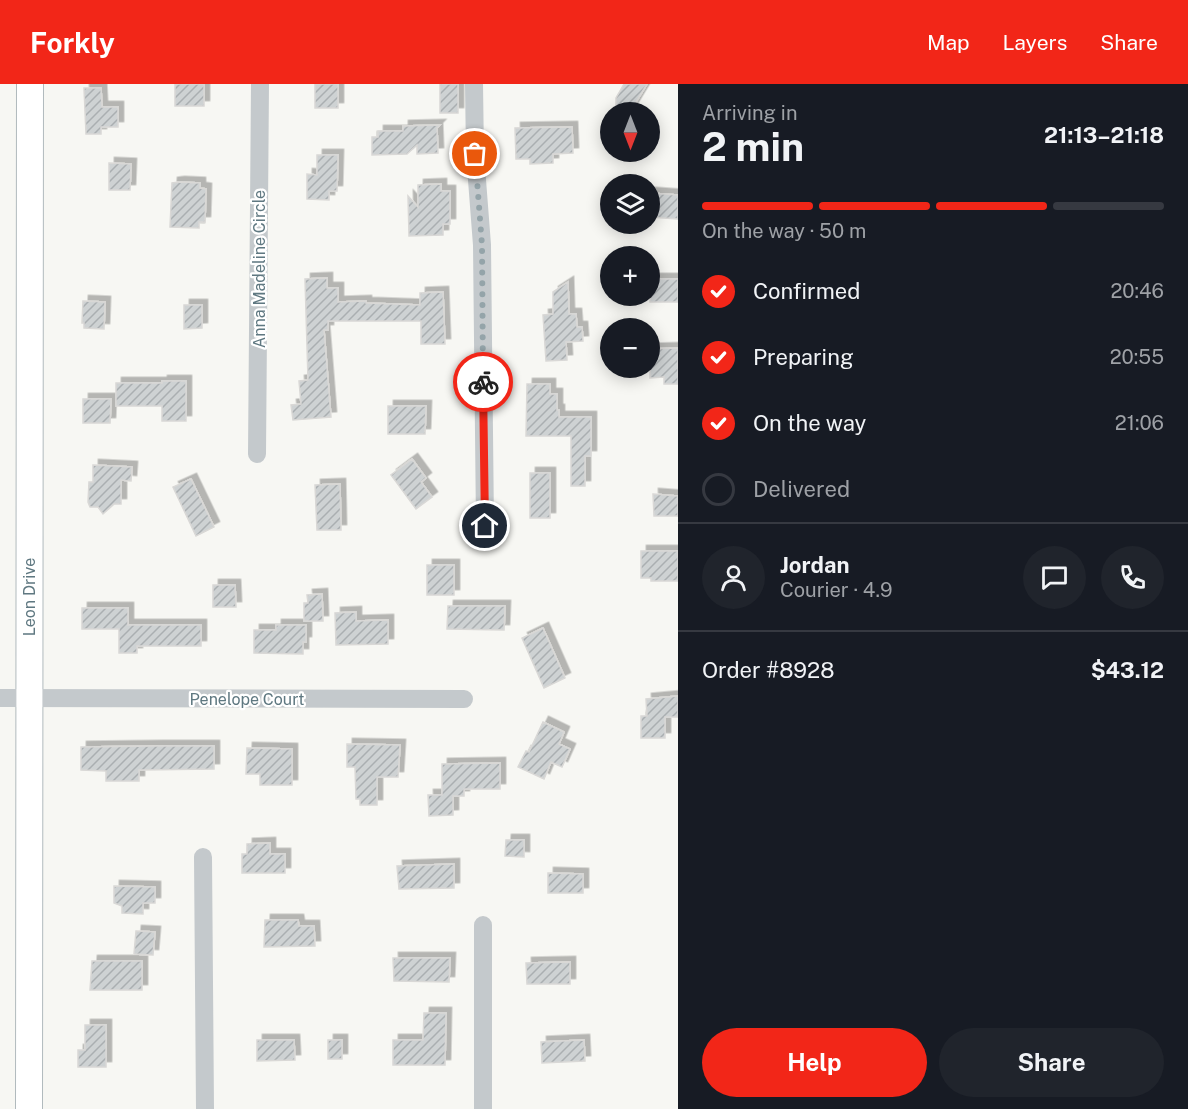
<!DOCTYPE html>
<meta charset="utf-8">
<style>
body{margin:0;font-family:"Public Sans",sans-serif;background:#20242c;color:#f1f3f6;height:100vh;display:flex;flex-direction:column;font-size:22px;white-space:nowrap}
*{box-sizing:border-box;margin:0}
p{font-size:20px;color:#9ea1a6}
.icon{flex:none;width:33px;height:33px;fill:none;stroke:currentColor;stroke-width:2;stroke-linecap:round;stroke-linejoin:round}
.map{position:relative;flex:1;overflow:hidden}
.panel{display:flex;flex-direction:column;background:#171b24;width:510px}
.panel>*{flex:none}
.needle{width:39px;rotate:180deg}
.fabs{position:absolute;left:600px;top:18px;display:grid;gap:12px}
.fabs a{display:grid;place-items:center;width:60px;height:60px;border-radius:50%;background:#171b24;box-shadow:0 3px 15px #0003;font-size:30px}
.pin{position:absolute;display:grid;place-items:center;width:51px;height:51px;color:#fff;margin:-26px;border:3px solid #fff;border-radius:50%;box-shadow:0 2px 6px #0007}
.courier{position:absolute;display:grid;place-items:center;width:60px;height:60px;margin:-30px;border:4px solid #f22618;border-radius:50%;background:#fff;color:#222;box-shadow:0 2px 8px #0007}
.summary em{font-style:normal;font-weight:700}
.summary div{display:flex;flex-direction:column-reverse}
.summary{display:flex;align-items:center;justify-content:space-between;height:102px;padding:0 24px}
h1{font-size:39px;font-weight:700;line-height:45px}
.bar{display:grid;grid-template-columns:repeat(4,1fr);gap:9px 6px;align-content:center;height:72px;padding:0 24px}
.bar i{height:8px;border-radius:4px;background:#363941}
.bar .selected{background:#f22618}
.bar p{grid-column:span 4}
.line{display:flex;align-items:center;gap:15px;padding:0 24px;border-top:2px solid #363941}
.line div{flex:1}
.round{display:grid;place-items:center;flex:none;width:63px;height:63px;border-radius:32px;background:#20242c}
ol{padding:0 24px;list-style:none}
li{display:flex;align-items:center;gap:18px;height:66px}
li p{margin-inline-start:auto}
li .icon{padding:6px;border-radius:50%;background:#f22618;color:#fff;stroke-width:4}
li:last-child{color:#9ea1a6}
li i{width:33px;height:33px;border:3px solid #363941;border-radius:50%}
.primary-button{display:flex;gap:12px;margin-top:auto;padding:12px 24px}
.primary-button a{flex:1;height:69px;border-radius:36px;background:#f22618;color:#fff;font-size:24px;font-weight:700;line-height:69px;text-align:center}
.primary-button a+a{background:#20242c;color:#f1f3f6}
header{display:flex;align-items:center;gap:36px;box-sizing:border-box;height:84px;padding:0 30px;background:#f22618;color:#fff}
header strong{font-size:28px}
nav{display:flex;gap:33px;margin-inline-start:auto;font-size:21px}
main{display:flex;flex:1;min-height:0}
.map>svg:first-child{display:block}
</style>
<header>
<strong>Forkly</strong>
<nav><a>Map</a><a>Layers</a><a>Share</a></nav>
</header>
<main>
<div class="map">
<svg width="678" height="1025" viewBox="0 0 678 1025">
<defs>
<pattern id="building-hatch" width="6" height="6" patternUnits="userSpaceOnUse" patternTransform="scale(1.5)"><rect width="6" height="6" fill="#ced2d3"/><path d="M-1 1l2-2M0 6l6-6M5 7l2-2" fill="none" stroke="#aaafb1"/></pattern>
<filter id="shadow"><feDropShadow dx="5.5" dy="-5.5" stdDeviation="0" flood-color="#0004"/></filter>
</defs>
<rect width="100%" height="100%" fill="#f7f7f3"/>
<path fill="url(#building-hatch)" stroke="#d9d8d6" stroke-width="1.5" filter="url(#shadow)" d="M175,0H204V22H175Z
M315,0H338V24H315Z
M440,0H458V29H440Z
M624,0H647L630,28H616V14Z
M84,4H101L102,23H118V43H101V50H86Z
M440,41L437,44L438,69L417,70V61L407,70L372,71V53H378V47H403V42Z
M572,43L573,69L553,70V79L530,80V75H516L515,44Z
M317,71H338L337,107H329V116L307,115V90L317,91Z
M109,79L131,80L130,106H109Z
M179,98L200,99V104L206,105L205,138H199V144L170,143L172,99Z
M441,100V107H450V140H443V151L409,152L408,112L418,123V101Z
M650,109L678,111V135L650,133Z
M327,194V204H338V218L366,217V219L420,221V209L443,208L445,260H421V237H328V246H324L331,333L293,336L291,321L301,320L299,297L308,296L305,195Z
M650,195H678V218H650Z
M568,198L569,230H576L577,243H582L583,257L566,258L567,276L546,277L543,231L553,230V208Z
M83,217L105,218L104,245L84,244V239H82Z
M184,221H202V244L184,245Z
M678,264V300H664V293L650,294V265Z
M162,297H186V337H162V322H116V299H162Z
M527,300H550V310H557V326H559V333H591V372H585V402H571V352H526Z
M83,315H111L110,339H83Z
M388,322H426L425,350H388Z
M412,375L426,394L421,398L432,413L416,425L391,391Z
M93,381L132,383L131,397L121,396V420H114L103,430L98,423H90L88,418L89,398H93Z
M530,389H550V434H530Z
M191,395L214,443L196,452L173,403Z
M340,400L341,446H317L315,401Z
M653,410L678,412V432H654Z
M641,467H678V497H651V494H641Z
M427,481H454V511H427Z
M213,501H235L236,523H213Z
M322,510L323,537H304V519H308L307,511Z
M448,522H505L504,546L447,545Z
M82,524H128V541H201V562H137V569H119V545H82Z
M356,528V537L388,536V560L336,561L335,529Z
M276,541H306V558H303V570L254,569V546H276Z
M543,544L565,594L544,604L522,554Z
M678,612V633H665V654H641V632H647L646,615Z
M543,638L564,648L559,660L570,665L562,683L551,678L544,695L518,683L526,667L529,668Z
M347,660L400,661L398,693H377V721H360V715H356L355,683H347Z
M157,662H214V685L139,686V697H106V687L81,686V663Z
M247,664L292,665V701H260V690H246Z
M500,679V705H464V712H453V731L429,732L428,711H442V680Z
M506,756H524V773L505,772Z
M270,759V770H285V789H242V770H247V760Z
M454,780V804L399,805L397,782Z
M548,789L583,790V809H548Z
M114,802L155,803V819H143V830L122,829V822L114,819Z
M265,836H298L299,842H314L315,862L264,863Z
M136,847L155,848L153,871L134,870Z
M393,874H450L449,898L394,897Z
M92,877H142V906H90Z
M570,878V900H527L526,879Z
M424,929H446L445,981H393V956H423Z
M85,941H106V983H78V966H85Z
M257,956H294L295,976L257,977Z
M328,956H342V975H328Z
M584,956L585,977L542,979L541,958Z"/>
<g fill="none" stroke-linecap="round" stroke-linejoin="round">
<defs>
<path id="secondary" d="M29,1025L30,0"/>
</defs>
<use href="#secondary" stroke="#b1babd" stroke-width="28"/>
<path stroke="#c4c9cc" stroke-width="18" d="M474,0L475,70L482,161L485,442
M257,370L260,0
M0,614L464,615
M203,773L205,1025
M483,841V1025"/>
<use href="#secondary" stroke="#fff" stroke-width="26"/>
</g>
<g fill="none" stroke-linecap="round" stroke-linejoin="round">
<path stroke="#94a4a9" stroke-width="6" stroke-dasharray="0 10.8" d="M475,70L482,161L483,298"/>
<path stroke="#f22618" stroke-width="8" d="M483,298L485,442"/>
</g>
<g text-anchor="middle" stroke-width="4.5" stroke-linejoin="round" paint-order="stroke">
<g font-size="16" fill="#5f7881" stroke="#fff">
<text transform="translate(259 185) rotate(-90)" y="6">Anna Madeline Circle</text>
<text transform="translate(29 513) rotate(-90)" y="6">Leon Drive</text>
<text x="247" y="621">Penelope Court</text>
</g>
</g>
</svg>
<div class="fabs">
<a><svg class="needle" viewBox="-14 -14 28 28"><path d="M0-13l5 13h-10z" fill="#e53935"/><path d="M0 13l5-13h-10z" fill="#9ea1a6"/></svg></a>
<a><svg class="icon" aria-label="layers" viewBox="0 0 24 24"><path d="M12 4l9 5-9 5-9-5zM3 14l9 5 9-5"/></svg></a>
<a>+</a>
<a>−</a>
</div>
<div class="pin" style="left:475px;top:70px;background:#ea580c"><svg class="icon" aria-label="bag" viewBox="0 0 24 24"><path d="M5 8h14l-1 12H6zM9 8a3 3 0 0 1 6 0"/></svg></div>
<div class="pin" style="left:485px;top:442px;background:#1f2937"><svg class="icon" aria-label="home" viewBox="0 0 24 24"><path d="M3 11l9-7 9 7M6 9v11h12V9"/></svg></div>
<div class="courier" style="left:483px;top:298px"><svg class="icon" aria-label="bike" viewBox="0 0 24 24"><circle cx="6" cy="16" r="4"/><circle cx="18" cy="16" r="4"/><path d="M6 16l4-8h5l3 8M10 8l3 8H6M13 5h3"/></svg></div>
</div>
<section class="panel">
<div class="summary"><div><h1>2 min</h1><p>Arriving in</p></div><em>21:13–21:18</em></div>
<div class="bar"><i class="selected"></i><i class="selected"></i><i class="selected"></i><i></i><p>On the way · 50 m</p></div>
<ol>
<li><svg class="icon" aria-label="check" viewBox="0 0 24 24"><path d="M5 12l5 5 9-10"/></svg>Confirmed<p>20:46</p></li>
<li><svg class="icon" aria-label="check" viewBox="0 0 24 24"><path d="M5 12l5 5 9-10"/></svg>Preparing<p>20:55</p></li>
<li><svg class="icon" aria-label="check" viewBox="0 0 24 24"><path d="M5 12l5 5 9-10"/></svg>On the way<p>21:06</p></li>
<li><i></i>Delivered</li>
</ol>
<div class="line" style="height:108px"><a class="round"><svg class="icon" aria-label="person" viewBox="0 0 24 24"><circle cx="12" cy="8" r="4"/><path d="M4 21q1-7 8-7t8 7"/></svg></a><div><b>Jordan</b><p>Courier · 4.9</p></div><a class="round"><svg class="icon" aria-label="chat" viewBox="0 0 24 24"><path d="M4 5h16v11H9l-5 4z"/></svg></a><a class="round"><svg class="icon" aria-label="phone" viewBox="0 0 24 24"><path d="M5 4h4l2 5-3 2q2 4 5 5l2-3 5 2v4C11 20 4 13 5 4z"/></svg></a></div>
<div class="line" style="height:78px"><div>Order #8928</div><b>$43.12</b></div>
<div class="primary-button"><a>Help</a><a>Share</a></div>
</section>
</main>
